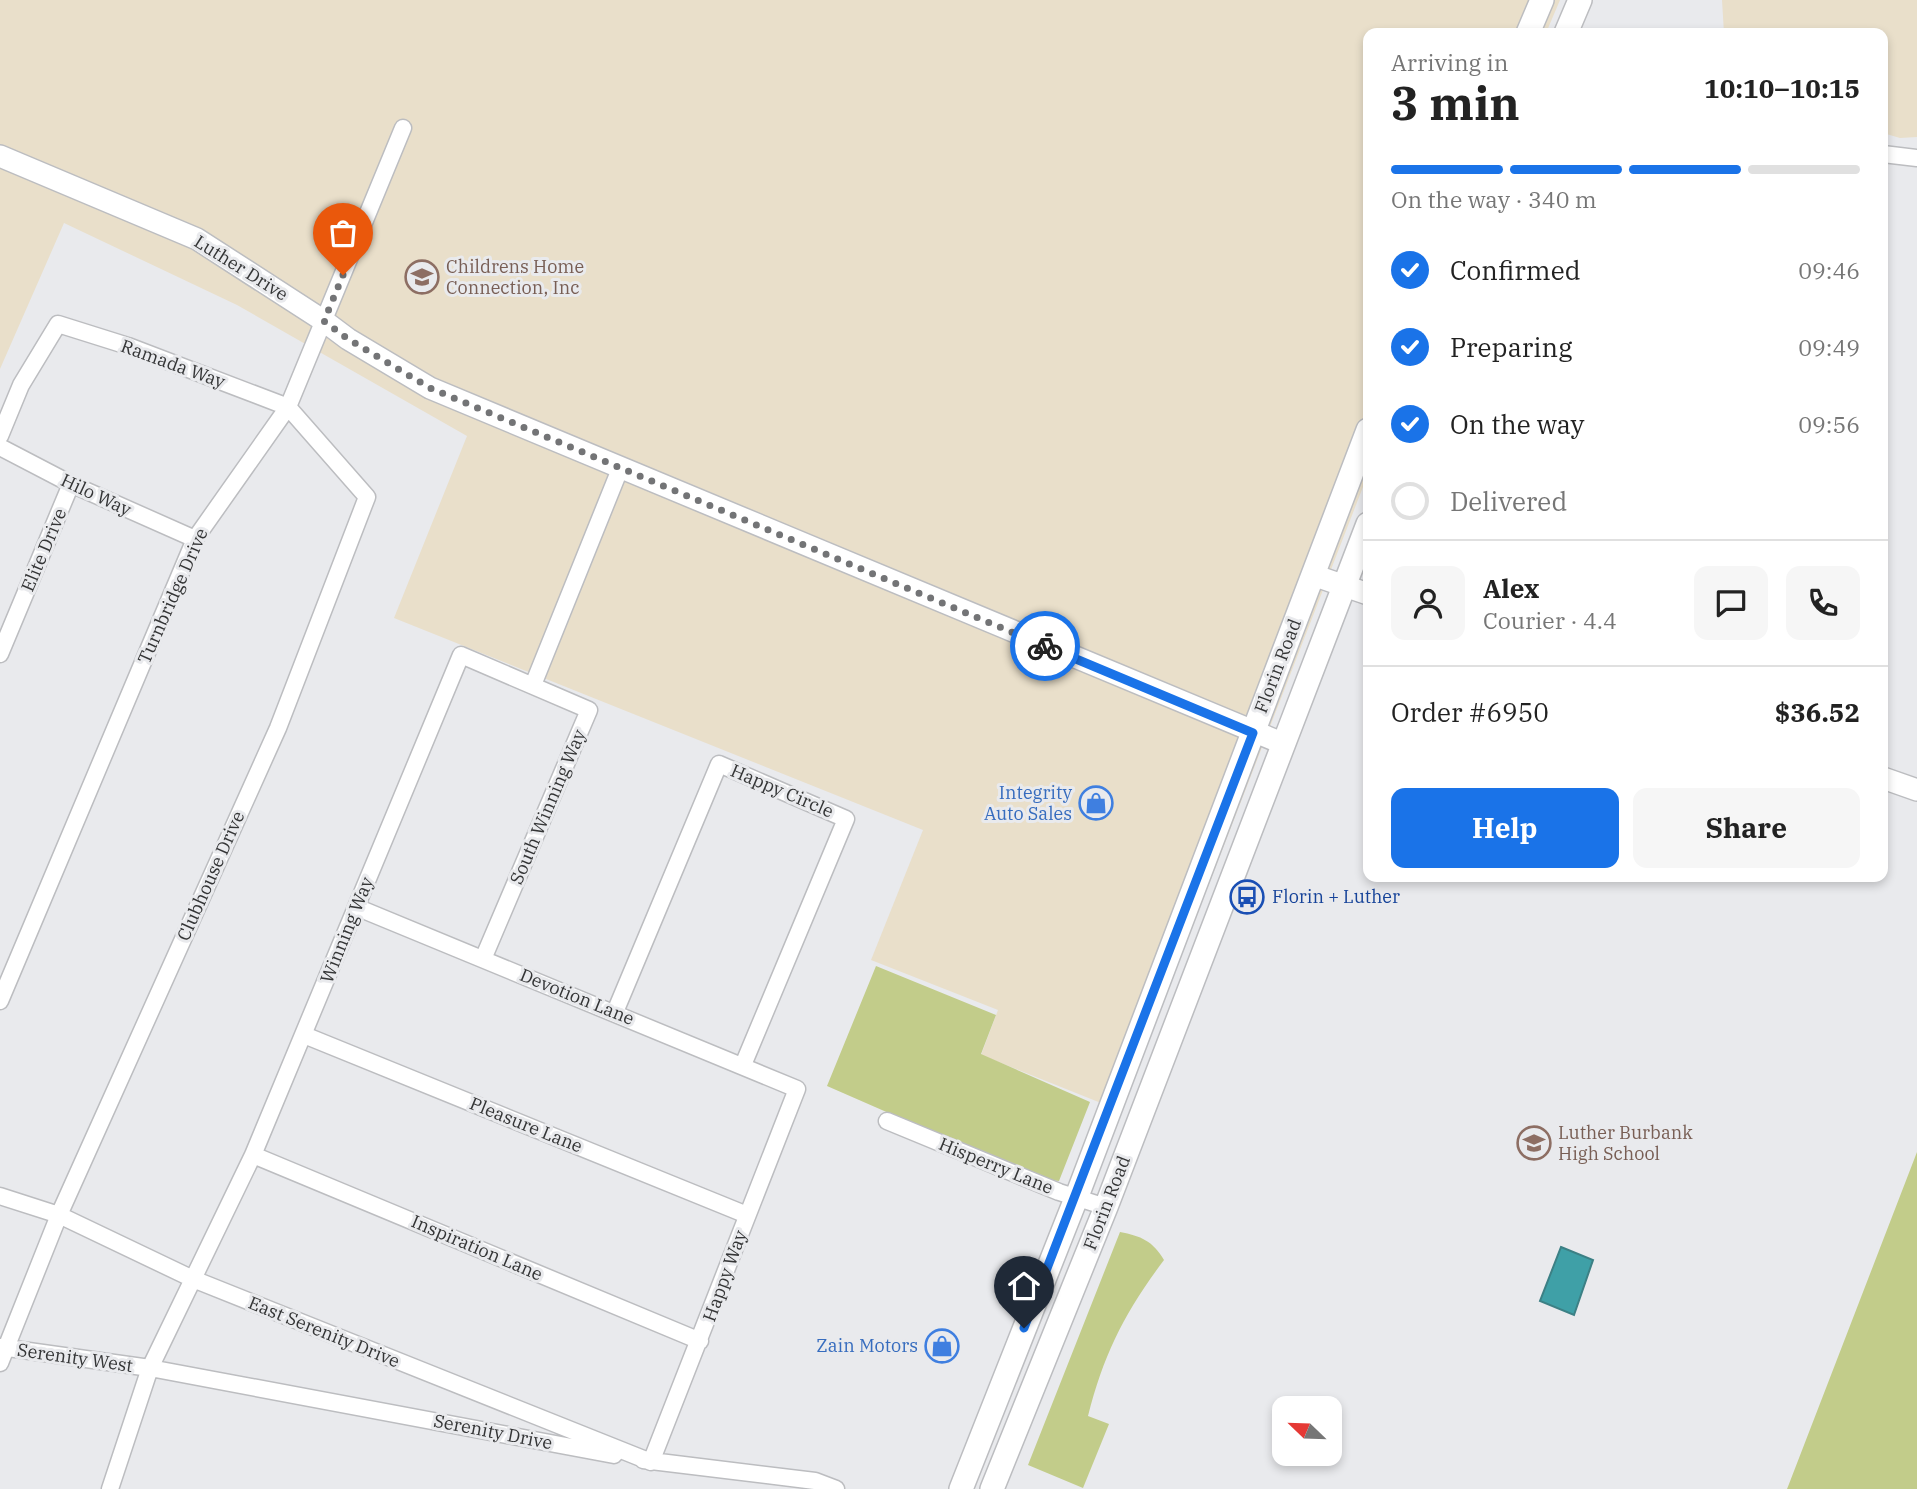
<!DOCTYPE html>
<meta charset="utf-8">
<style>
body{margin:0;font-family:"IBM Plex Serif",serif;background:#f6f6f6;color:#222;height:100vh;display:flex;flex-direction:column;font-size:26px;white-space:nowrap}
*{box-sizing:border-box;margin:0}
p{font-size:23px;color:#767676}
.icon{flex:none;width:38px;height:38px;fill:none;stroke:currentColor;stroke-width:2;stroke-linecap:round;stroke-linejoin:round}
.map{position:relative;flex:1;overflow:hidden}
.sheet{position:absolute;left:1363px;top:28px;width:525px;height:854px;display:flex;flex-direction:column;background:#fff;border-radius:14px;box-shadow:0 4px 10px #0003}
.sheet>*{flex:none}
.needle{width:46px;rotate:293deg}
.tools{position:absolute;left:1272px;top:1396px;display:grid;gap:14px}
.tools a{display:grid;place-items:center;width:70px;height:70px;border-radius:14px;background:#fff;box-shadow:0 4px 10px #0003;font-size:35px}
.pin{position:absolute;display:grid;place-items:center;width:60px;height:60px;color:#fff;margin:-72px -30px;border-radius:50% 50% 50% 0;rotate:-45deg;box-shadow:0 0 7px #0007}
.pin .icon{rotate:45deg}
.courier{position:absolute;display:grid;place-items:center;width:70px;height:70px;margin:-35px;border:5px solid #1a73e8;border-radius:50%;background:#fff;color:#222;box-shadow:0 2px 9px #0007}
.head em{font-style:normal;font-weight:700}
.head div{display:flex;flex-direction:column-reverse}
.head{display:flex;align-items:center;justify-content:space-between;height:119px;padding:0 28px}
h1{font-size:46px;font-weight:700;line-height:52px}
.bar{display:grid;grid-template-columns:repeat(4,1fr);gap:10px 7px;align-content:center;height:84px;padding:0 28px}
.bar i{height:9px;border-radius:5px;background:#e0e0e0}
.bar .active{background:#1a73e8}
.bar p{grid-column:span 4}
.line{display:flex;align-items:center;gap:18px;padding:0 28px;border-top:2px solid #e0e0e0}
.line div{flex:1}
.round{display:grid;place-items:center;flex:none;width:74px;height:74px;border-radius:14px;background:#f6f6f6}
ol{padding:0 28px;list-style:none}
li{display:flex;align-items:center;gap:21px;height:77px}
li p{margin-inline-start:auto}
li .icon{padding:7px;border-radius:50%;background:#1a73e8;color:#fff;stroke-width:4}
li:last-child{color:#767676}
li i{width:38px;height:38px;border:4px solid #e0e0e0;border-radius:50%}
.button{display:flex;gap:14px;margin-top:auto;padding:14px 28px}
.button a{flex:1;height:80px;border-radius:14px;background:#1a73e8;color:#fff;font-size:28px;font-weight:700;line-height:80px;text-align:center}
.button a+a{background:#f6f6f6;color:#222}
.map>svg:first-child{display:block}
</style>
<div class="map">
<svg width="1917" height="1489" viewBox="0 0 1917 1489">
<rect width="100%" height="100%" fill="#e9eaed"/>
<path fill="#e9dfca" d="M0,0H1560L1546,33H1368V474L1121,1111L981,1055L998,1010L871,960L923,830L394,618L467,436L237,305L64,223L0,369Z
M1722,0H1917V137L1900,138L1883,133V33H1724Z"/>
<path fill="#c2cc8a" d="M876,966L996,1015L981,1054L1090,1102L1059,1181L1040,1179L827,1086Z
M1917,1152V1489H1787L1789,1484Z
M1120,1232C1141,1236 1153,1241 1164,1260C1125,1312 1104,1353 1088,1416L1109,1424L1083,1488L1028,1465Z"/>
<path fill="#3fa0a7" stroke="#3c8085" stroke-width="2" d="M1561,1247L1593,1260L1574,1315L1540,1301Z"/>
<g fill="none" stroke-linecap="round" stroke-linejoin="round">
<defs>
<path id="street" d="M1883,154L1917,158
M0,436L21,385L58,324L128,346L288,407L367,497L278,728L59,1215L0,1363
M0,447L71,484L195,539
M0,654L71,484
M533,685L620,469
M0,1001L195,539L288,407L403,128
M615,1012L719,764L846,819L743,1065
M304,1035L747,1215
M887,1121L1059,1192L1106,1207
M253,1155L700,1341
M0,1196L59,1215L193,1279L651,1462L797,1089L356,907
M0,1347L150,1368L614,1455
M643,1460L815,1481L836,1489
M110,1489L150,1368L253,1155L461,655L589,710L483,959"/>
<path id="secondary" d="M0,156L197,239L324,321L348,339L430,388L1284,744
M1313,575L1368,594
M1883,778L1917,790"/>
<path id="primary" d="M1528,33L1542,0
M1566,33L1580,0
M961,1489L1077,1196L1368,430
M992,1489L1106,1207L1368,524"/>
</defs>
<use href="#street" stroke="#bcbdc0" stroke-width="19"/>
<use href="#secondary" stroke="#bcbdc0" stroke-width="24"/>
<use href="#primary" stroke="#bcbdc0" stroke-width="26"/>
<use href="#street" stroke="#fff" stroke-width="16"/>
<use href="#secondary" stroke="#fff" stroke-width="21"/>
<use href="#primary" stroke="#fff" stroke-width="23"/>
</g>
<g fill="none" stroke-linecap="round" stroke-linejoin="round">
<path stroke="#737476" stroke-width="7" stroke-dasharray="0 12.6" d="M343,275L324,321L348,339L430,388L1045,646"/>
<path stroke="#1a73e8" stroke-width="9" d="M1024,1328L1253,733L1045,646"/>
</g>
<defs>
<symbol id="school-ring" viewBox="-11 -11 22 22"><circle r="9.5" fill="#e9eaed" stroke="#8d6e63" stroke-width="1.5"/><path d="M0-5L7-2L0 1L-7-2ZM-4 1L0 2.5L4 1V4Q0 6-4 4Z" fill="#8d6e63"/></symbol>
<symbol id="shop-ring" viewBox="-11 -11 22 22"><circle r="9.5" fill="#e9eaed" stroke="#3f7fe0" stroke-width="1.5"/><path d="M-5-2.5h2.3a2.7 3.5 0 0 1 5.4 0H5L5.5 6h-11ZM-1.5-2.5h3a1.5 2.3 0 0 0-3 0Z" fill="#3f7fe0"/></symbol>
<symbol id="bus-ring" viewBox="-11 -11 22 22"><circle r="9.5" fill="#e9eaed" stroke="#1a4fb4" stroke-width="1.5"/><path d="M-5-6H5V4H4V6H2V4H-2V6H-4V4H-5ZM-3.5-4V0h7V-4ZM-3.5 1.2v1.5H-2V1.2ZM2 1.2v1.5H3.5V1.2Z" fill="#1a4fb4"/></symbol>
</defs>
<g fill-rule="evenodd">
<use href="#school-ring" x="403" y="258" width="38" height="38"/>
<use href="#shop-ring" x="1077" y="784" width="38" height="38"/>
<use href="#bus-ring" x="1228" y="878" width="38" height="38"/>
<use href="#school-ring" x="1515" y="1124" width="38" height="38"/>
<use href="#shop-ring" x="923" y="1327" width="38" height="38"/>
</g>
<g text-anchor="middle" stroke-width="6" stroke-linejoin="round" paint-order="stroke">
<g font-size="18" fill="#785e54" stroke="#e9eaed" text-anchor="start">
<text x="446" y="273">Childrens Home<tspan x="446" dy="21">Connection, Inc</tspan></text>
<text x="1558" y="1139">Luther Burbank<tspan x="1558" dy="21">High School</tspan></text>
</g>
<g font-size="18" fill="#343536" stroke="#e9eaed">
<text transform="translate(241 268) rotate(32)" y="6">Luther Drive</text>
<text transform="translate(173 364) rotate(20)" y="6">Ramada Way</text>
<text transform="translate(96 495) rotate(25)" y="6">Hilo Way</text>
<text transform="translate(44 550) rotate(-67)" y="6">Elite Drive</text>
<text transform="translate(173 596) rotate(-66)" y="6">Turnbridge Drive</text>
<text transform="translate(1278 666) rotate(-69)" y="6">Florin Road</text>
<text transform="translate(782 791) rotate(23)" y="6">Happy Circle</text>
<text transform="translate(548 807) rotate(-67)" y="6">South Winning Way</text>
<text transform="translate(211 876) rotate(-66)" y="6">Clubhouse Drive</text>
<text transform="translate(347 930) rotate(-68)" y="6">Winning Way</text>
<text transform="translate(577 997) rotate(22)" y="6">Devotion Lane</text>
<text transform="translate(526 1125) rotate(22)" y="6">Pleasure Lane</text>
<text transform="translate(996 1166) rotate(22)" y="6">Hisperry Lane</text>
<text transform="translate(1107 1203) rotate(-69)" y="6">Florin Road</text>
<text transform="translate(477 1248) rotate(23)" y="6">Inspiration Lane</text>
<text transform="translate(725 1276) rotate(-70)" y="6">Happy Way</text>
<text transform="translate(324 1332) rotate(22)" y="6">East Serenity Drive</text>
<text transform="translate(75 1358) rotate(8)" y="6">Serenity West</text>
<text transform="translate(493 1432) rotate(11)" y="6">Serenity Drive</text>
</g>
<g font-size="18" fill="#366cbe" stroke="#e9eaed" text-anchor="end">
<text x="1072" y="799">Integrity<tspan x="1072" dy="21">Auto Sales</tspan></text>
<text x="918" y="1352">Zain Motors</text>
</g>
<g font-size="18" fill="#164399" stroke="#e9eaed" text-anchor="start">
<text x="1272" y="903">Florin + Luther</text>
</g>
</g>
</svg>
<div class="tools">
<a><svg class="needle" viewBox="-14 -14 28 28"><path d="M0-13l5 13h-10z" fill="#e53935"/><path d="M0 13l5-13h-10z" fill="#767676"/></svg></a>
</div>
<div class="pin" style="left:343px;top:275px;background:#ea580c"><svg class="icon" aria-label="bag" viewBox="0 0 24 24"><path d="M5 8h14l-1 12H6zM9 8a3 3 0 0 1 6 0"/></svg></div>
<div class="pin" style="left:1024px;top:1328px;background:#1f2937"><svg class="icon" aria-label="home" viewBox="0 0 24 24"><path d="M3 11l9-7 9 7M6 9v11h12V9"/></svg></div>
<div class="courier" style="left:1045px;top:646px"><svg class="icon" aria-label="bike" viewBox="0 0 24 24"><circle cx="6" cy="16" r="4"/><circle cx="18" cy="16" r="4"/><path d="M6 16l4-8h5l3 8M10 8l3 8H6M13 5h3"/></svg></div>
<section class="sheet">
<div class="head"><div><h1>3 min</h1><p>Arriving in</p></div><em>10:10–10:15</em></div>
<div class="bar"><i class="active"></i><i class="active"></i><i class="active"></i><i></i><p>On the way · 340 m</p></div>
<ol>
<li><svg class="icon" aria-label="check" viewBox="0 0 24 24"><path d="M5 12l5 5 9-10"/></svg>Confirmed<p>09:46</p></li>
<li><svg class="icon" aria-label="check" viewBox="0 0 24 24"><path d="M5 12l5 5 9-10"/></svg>Preparing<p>09:49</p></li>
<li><svg class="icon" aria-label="check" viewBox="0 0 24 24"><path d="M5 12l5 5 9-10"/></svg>On the way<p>09:56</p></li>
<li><i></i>Delivered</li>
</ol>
<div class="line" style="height:126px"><a class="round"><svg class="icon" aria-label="person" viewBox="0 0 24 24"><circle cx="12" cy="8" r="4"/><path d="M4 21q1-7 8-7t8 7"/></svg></a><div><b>Alex</b><p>Courier · 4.4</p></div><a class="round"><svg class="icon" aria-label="chat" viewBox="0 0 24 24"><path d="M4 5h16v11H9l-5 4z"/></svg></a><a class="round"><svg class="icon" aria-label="phone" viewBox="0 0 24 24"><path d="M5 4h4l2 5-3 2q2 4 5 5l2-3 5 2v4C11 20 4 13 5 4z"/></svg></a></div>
<div class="line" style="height:91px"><div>Order #6950</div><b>$36.52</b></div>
<div class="button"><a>Help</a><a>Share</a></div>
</section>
</div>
